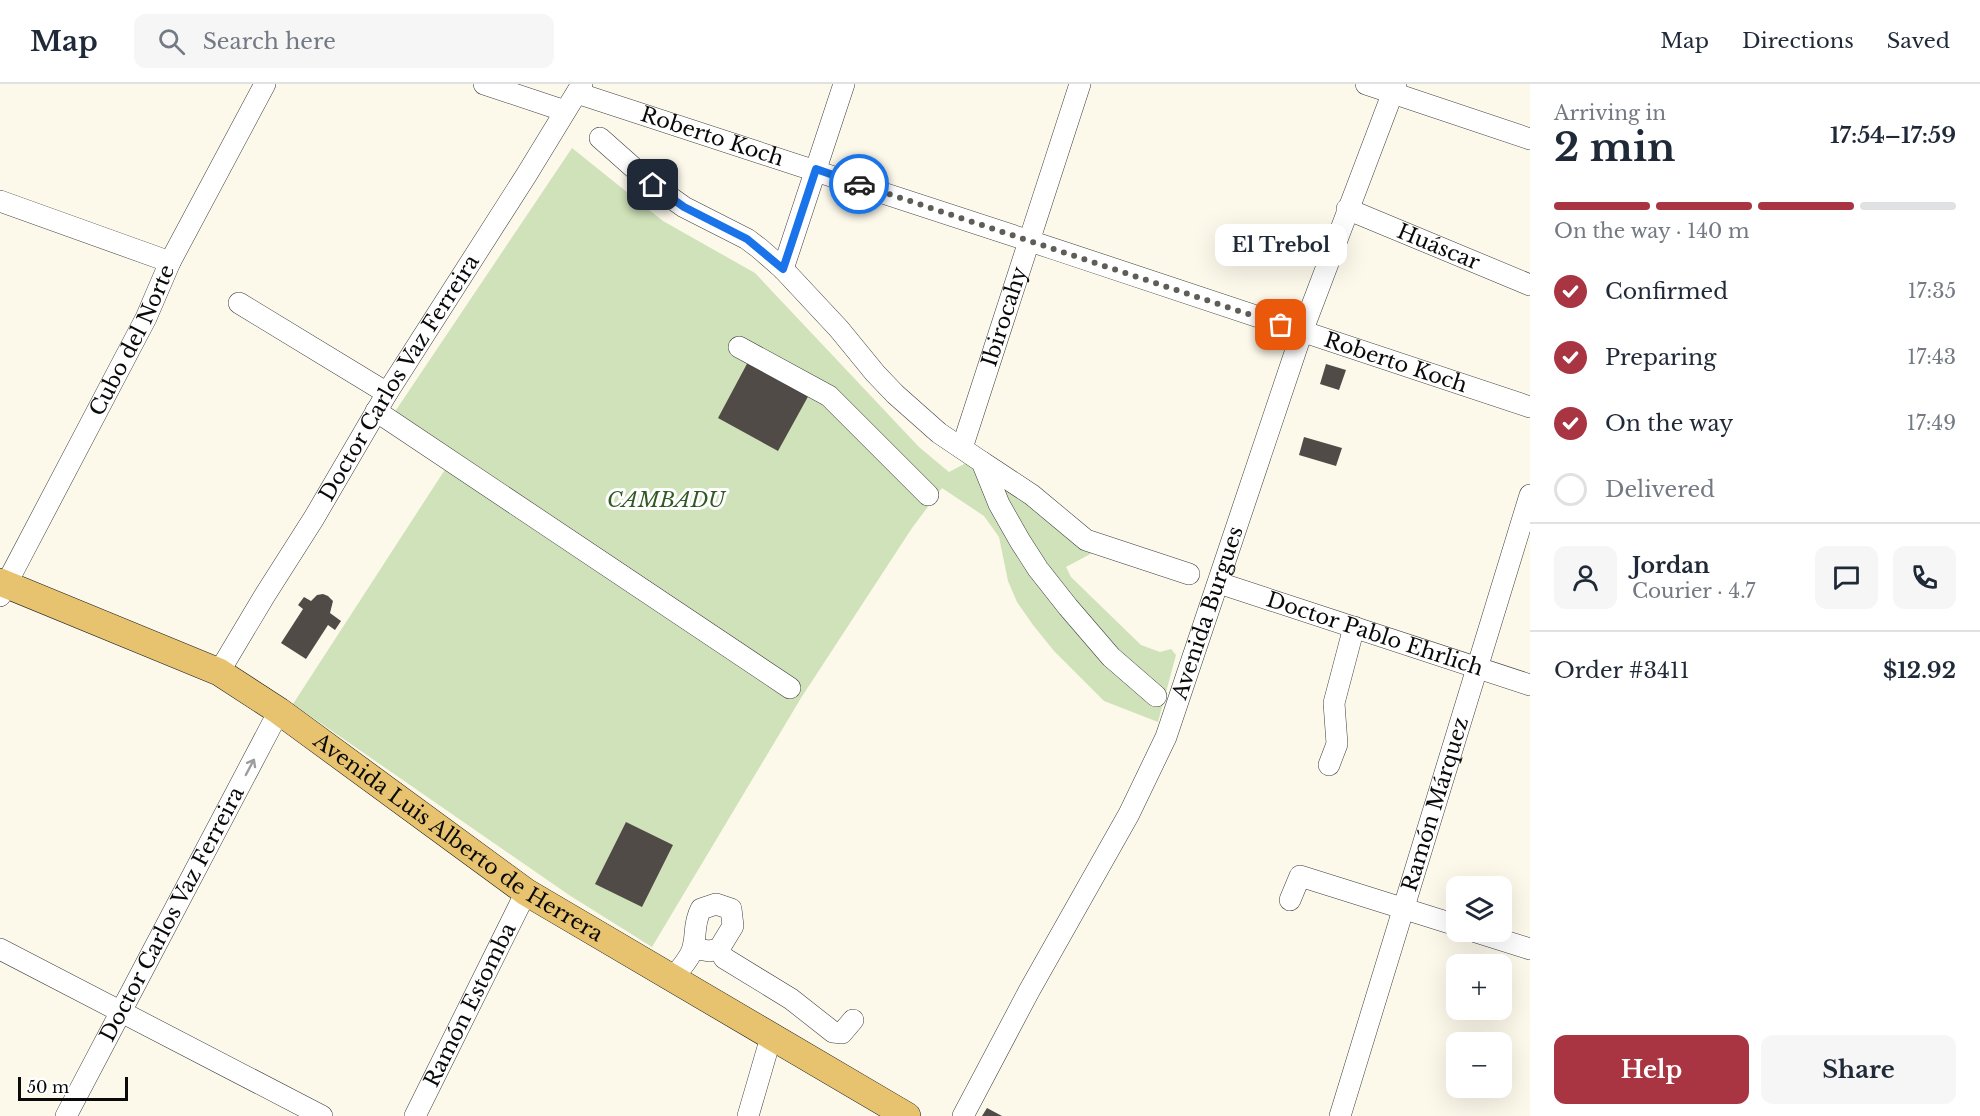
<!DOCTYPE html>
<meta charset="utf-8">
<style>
body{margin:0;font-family:"Libre Baskerville",serif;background:#f6f6f7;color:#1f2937;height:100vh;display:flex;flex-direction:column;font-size:22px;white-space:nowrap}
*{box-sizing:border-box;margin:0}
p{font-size:20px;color:#747a83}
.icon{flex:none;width:33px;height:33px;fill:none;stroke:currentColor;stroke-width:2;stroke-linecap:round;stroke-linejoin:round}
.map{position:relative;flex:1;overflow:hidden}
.drawer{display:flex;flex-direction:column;background:#fff;width:450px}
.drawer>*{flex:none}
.tools{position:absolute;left:1446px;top:792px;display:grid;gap:12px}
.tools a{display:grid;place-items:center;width:66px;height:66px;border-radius:12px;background:#fff;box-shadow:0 6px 24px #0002;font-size:30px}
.scale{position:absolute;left:18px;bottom:15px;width:110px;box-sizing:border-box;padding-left:6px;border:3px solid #0a0a0a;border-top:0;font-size:16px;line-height:21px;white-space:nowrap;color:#0a0a0a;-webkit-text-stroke:4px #fff;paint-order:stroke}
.pin{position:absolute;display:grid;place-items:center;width:51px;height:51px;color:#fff;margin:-26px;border-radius:12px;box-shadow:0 3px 9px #0006}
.courier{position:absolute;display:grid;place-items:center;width:60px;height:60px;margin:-30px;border:4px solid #1a73e8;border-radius:50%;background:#fff;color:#222;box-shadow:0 2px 8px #0007}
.bubble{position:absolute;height:42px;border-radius:12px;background:#fff;box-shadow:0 6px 24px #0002;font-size:20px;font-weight:700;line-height:42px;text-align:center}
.headline em{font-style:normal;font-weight:700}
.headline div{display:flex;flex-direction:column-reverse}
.headline{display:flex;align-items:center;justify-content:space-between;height:102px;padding:0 24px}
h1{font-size:39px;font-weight:700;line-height:45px}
.bar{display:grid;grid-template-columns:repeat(4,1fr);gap:9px 6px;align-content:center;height:72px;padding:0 24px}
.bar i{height:8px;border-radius:4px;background:#e0e1e3}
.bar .current{background:#a83541}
.bar p{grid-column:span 4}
.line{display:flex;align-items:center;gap:15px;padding:0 24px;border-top:2px solid #e0e1e3}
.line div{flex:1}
.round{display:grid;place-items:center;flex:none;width:63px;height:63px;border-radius:12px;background:#f6f6f7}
ol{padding:0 24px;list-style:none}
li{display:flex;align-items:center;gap:18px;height:66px}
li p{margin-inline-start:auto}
li .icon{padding:6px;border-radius:50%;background:#a83541;color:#fff;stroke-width:4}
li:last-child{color:#747a83}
li i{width:33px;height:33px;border:3px solid #e0e1e3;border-radius:50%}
.primary-button{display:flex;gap:12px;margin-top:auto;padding:12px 24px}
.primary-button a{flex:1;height:69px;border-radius:12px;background:#a83541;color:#fff;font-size:24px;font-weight:700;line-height:69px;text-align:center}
.primary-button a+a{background:#f6f6f7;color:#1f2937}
header{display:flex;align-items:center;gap:36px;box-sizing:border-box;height:84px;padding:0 30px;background:#fff;border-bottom:2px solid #e0e1e3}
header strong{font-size:28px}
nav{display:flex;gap:33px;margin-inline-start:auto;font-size:21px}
.search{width:420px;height:54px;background:#f6f6f7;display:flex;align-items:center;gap:15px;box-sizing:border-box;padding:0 21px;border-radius:12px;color:#747a83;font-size:22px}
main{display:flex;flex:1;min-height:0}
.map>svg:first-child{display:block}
</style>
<header>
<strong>Map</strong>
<div class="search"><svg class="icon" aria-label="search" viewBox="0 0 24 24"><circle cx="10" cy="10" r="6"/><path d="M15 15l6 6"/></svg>Search here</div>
<nav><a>Map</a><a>Directions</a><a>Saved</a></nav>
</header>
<main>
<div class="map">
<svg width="1530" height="1032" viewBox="0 0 1530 1032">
<rect width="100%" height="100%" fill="#fcf8ea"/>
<path fill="#d0e2b9" d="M572,64L663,137L755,189L919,363L949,388L968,378L1094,468L1066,483L1071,493L1141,561L1160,568L1171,565L1176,571L1158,638L1104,617L1054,567L1033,541L1017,518L1008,497L999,453L984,432L942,404L912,444L801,614L652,863L569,811L293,620L446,384L386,341Z"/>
<path fill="#514b48" d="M749,276L810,309L778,367L718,334Z
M1326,280L1346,286L1339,306L1320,300Z
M1304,353L1342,364L1336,382L1299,371Z
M323,510L328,512L333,517L330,529L341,537L335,546L328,541L306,575L281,559L303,525L298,521L304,513L311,517L317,511Z
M626,738L673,761L642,823L595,800Z
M987,1024L1002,1032H982Z"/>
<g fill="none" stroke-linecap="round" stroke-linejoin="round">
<defs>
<g id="minor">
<path d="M484,0L565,27"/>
<path d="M1366,0L1530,55"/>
<path id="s1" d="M577,9C896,111 1212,218 1530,323"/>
<path d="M600,54L653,101L684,123L747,155L759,164L783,185L839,245L875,289L895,310L939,349L982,378L999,420L1020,457L1038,485L1068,523L1111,573L1156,612"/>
<path d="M0,117L170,178"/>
<path id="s2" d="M1347,125L1530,201"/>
<path d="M783,185L844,0"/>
<path d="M239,219L387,309"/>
<path d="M739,263L829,312L928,411"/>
<path d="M376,327L790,604"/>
<path id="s3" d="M962,364L1080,0"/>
<path d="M982,378L1032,411L1086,456L1189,490"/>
<path id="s4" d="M1219,499L1530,601"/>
<path id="s5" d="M0,512L146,234L170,178L265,0"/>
<path id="s6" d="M219,588L265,511L314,434L387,309L527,90L582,0"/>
<path d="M1329,681L1337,660L1334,619L1354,543"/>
<path d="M1290,816L1300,792L1456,841"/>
<path d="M1476,848L1530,865"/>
<path d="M0,865L322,1032"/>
<path d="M719,865L724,874L791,915L833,948L842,949L853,936"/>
<path d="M672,895C679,886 691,874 693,863C697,848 693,841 701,825L716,820L731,825L733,842L719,865L709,867L693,864"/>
<path id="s7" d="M66,1032L279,627"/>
<path id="s8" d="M415,1032L526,808"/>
<path d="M748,1032L771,953"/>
<path id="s9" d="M963,1032L1029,907L1129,730L1166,653L1302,248L1396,0"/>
<path id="s10" d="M1340,1032L1530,411"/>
</g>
<g id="major">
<path id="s11" d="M0,498L219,588L279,627L526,808L907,1032"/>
</g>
</defs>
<use href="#minor" stroke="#3d3d3d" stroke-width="22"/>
<use href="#major" stroke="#1b1b1b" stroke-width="28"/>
<use href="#minor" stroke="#fff" stroke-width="21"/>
<use href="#major" stroke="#e7c370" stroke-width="27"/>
</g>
<defs><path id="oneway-shaft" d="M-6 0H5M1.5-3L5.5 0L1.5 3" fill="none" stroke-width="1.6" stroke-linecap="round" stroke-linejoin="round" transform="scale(1.5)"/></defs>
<use stroke="#9d9d9d" href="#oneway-shaft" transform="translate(250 683) rotate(-62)"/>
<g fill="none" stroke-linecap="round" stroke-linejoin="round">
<path stroke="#5f5d58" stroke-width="6" stroke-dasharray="0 10.8" d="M859,100L1281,241"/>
<path stroke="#1a73e8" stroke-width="8" d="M653,101L684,123L747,155L783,185L816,85L859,100"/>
</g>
<g text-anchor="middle" stroke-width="6" stroke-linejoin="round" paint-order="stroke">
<g font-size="21" fill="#0a0a0a" stroke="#fff">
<text dy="7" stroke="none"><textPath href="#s1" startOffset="142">Roberto Koch</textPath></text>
<text dy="7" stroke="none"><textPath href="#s2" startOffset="99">Huáscar</textPath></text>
<text dy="7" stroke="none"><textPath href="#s3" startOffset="138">Ibirocahy</textPath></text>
<text dy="7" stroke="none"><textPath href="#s5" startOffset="288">Cubo del Norte</textPath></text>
<text dy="7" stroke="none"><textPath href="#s1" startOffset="862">Roberto Koch</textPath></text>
<text dy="7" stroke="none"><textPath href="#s6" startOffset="345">Doctor Carlos Vaz Ferreira</textPath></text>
<text dy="7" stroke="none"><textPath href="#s9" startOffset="561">Avenida Burgues</textPath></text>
<text dy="7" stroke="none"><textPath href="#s4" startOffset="164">Doctor Pablo Ehrlich</textPath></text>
<text dy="7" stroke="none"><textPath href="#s10" startOffset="326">Ramón Márquez</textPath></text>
<text dy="7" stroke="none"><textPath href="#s11" startOffset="528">Avenida Luis Alberto de Herrera</textPath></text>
<text dy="7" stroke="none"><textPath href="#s7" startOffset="228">Doctor Carlos Vaz Ferreira</textPath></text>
<text dy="7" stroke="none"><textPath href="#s8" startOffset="124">Ramón Estomba</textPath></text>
</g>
<g font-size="21" font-style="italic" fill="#325924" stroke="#fff">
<text x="666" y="423">CAMBADU</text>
</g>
</g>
</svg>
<div class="tools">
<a><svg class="icon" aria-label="layers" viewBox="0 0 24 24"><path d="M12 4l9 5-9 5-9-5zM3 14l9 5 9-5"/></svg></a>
<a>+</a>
<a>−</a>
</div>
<div class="scale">50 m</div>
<div class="pin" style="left:1281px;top:241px;background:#ea580c"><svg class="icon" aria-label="bag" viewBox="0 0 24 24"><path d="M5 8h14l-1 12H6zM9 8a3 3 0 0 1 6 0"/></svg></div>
<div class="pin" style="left:653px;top:101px;background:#1f2937"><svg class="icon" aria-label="home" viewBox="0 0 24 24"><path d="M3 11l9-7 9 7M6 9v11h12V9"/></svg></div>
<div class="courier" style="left:859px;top:100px"><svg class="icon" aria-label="car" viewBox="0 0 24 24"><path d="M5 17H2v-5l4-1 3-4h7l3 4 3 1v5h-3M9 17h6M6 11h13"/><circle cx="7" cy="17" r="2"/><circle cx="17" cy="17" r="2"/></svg></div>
<div class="bubble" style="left:1215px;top:140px;width:132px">El Trebol</div>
</div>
<section class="drawer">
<div class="headline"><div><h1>2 min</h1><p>Arriving in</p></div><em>17:54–17:59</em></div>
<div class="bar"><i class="current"></i><i class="current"></i><i class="current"></i><i></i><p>On the way · 140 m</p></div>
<ol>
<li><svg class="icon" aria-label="check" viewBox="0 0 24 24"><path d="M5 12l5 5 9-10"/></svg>Confirmed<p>17:35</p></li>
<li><svg class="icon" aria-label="check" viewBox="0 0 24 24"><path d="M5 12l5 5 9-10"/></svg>Preparing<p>17:43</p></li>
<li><svg class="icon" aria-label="check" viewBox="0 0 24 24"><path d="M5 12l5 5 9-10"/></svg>On the way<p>17:49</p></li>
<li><i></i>Delivered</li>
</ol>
<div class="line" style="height:108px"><a class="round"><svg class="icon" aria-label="person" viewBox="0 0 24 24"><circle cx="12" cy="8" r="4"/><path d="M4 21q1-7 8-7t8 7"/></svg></a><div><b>Jordan</b><p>Courier · 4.7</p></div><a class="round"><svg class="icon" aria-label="chat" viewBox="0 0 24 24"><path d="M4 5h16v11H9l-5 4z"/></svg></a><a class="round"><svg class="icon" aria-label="phone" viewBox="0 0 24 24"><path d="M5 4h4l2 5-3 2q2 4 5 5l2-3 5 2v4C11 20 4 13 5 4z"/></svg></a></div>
<div class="line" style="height:78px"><div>Order #3411</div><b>$12.92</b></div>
<div class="primary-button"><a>Help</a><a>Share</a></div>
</section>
</main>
